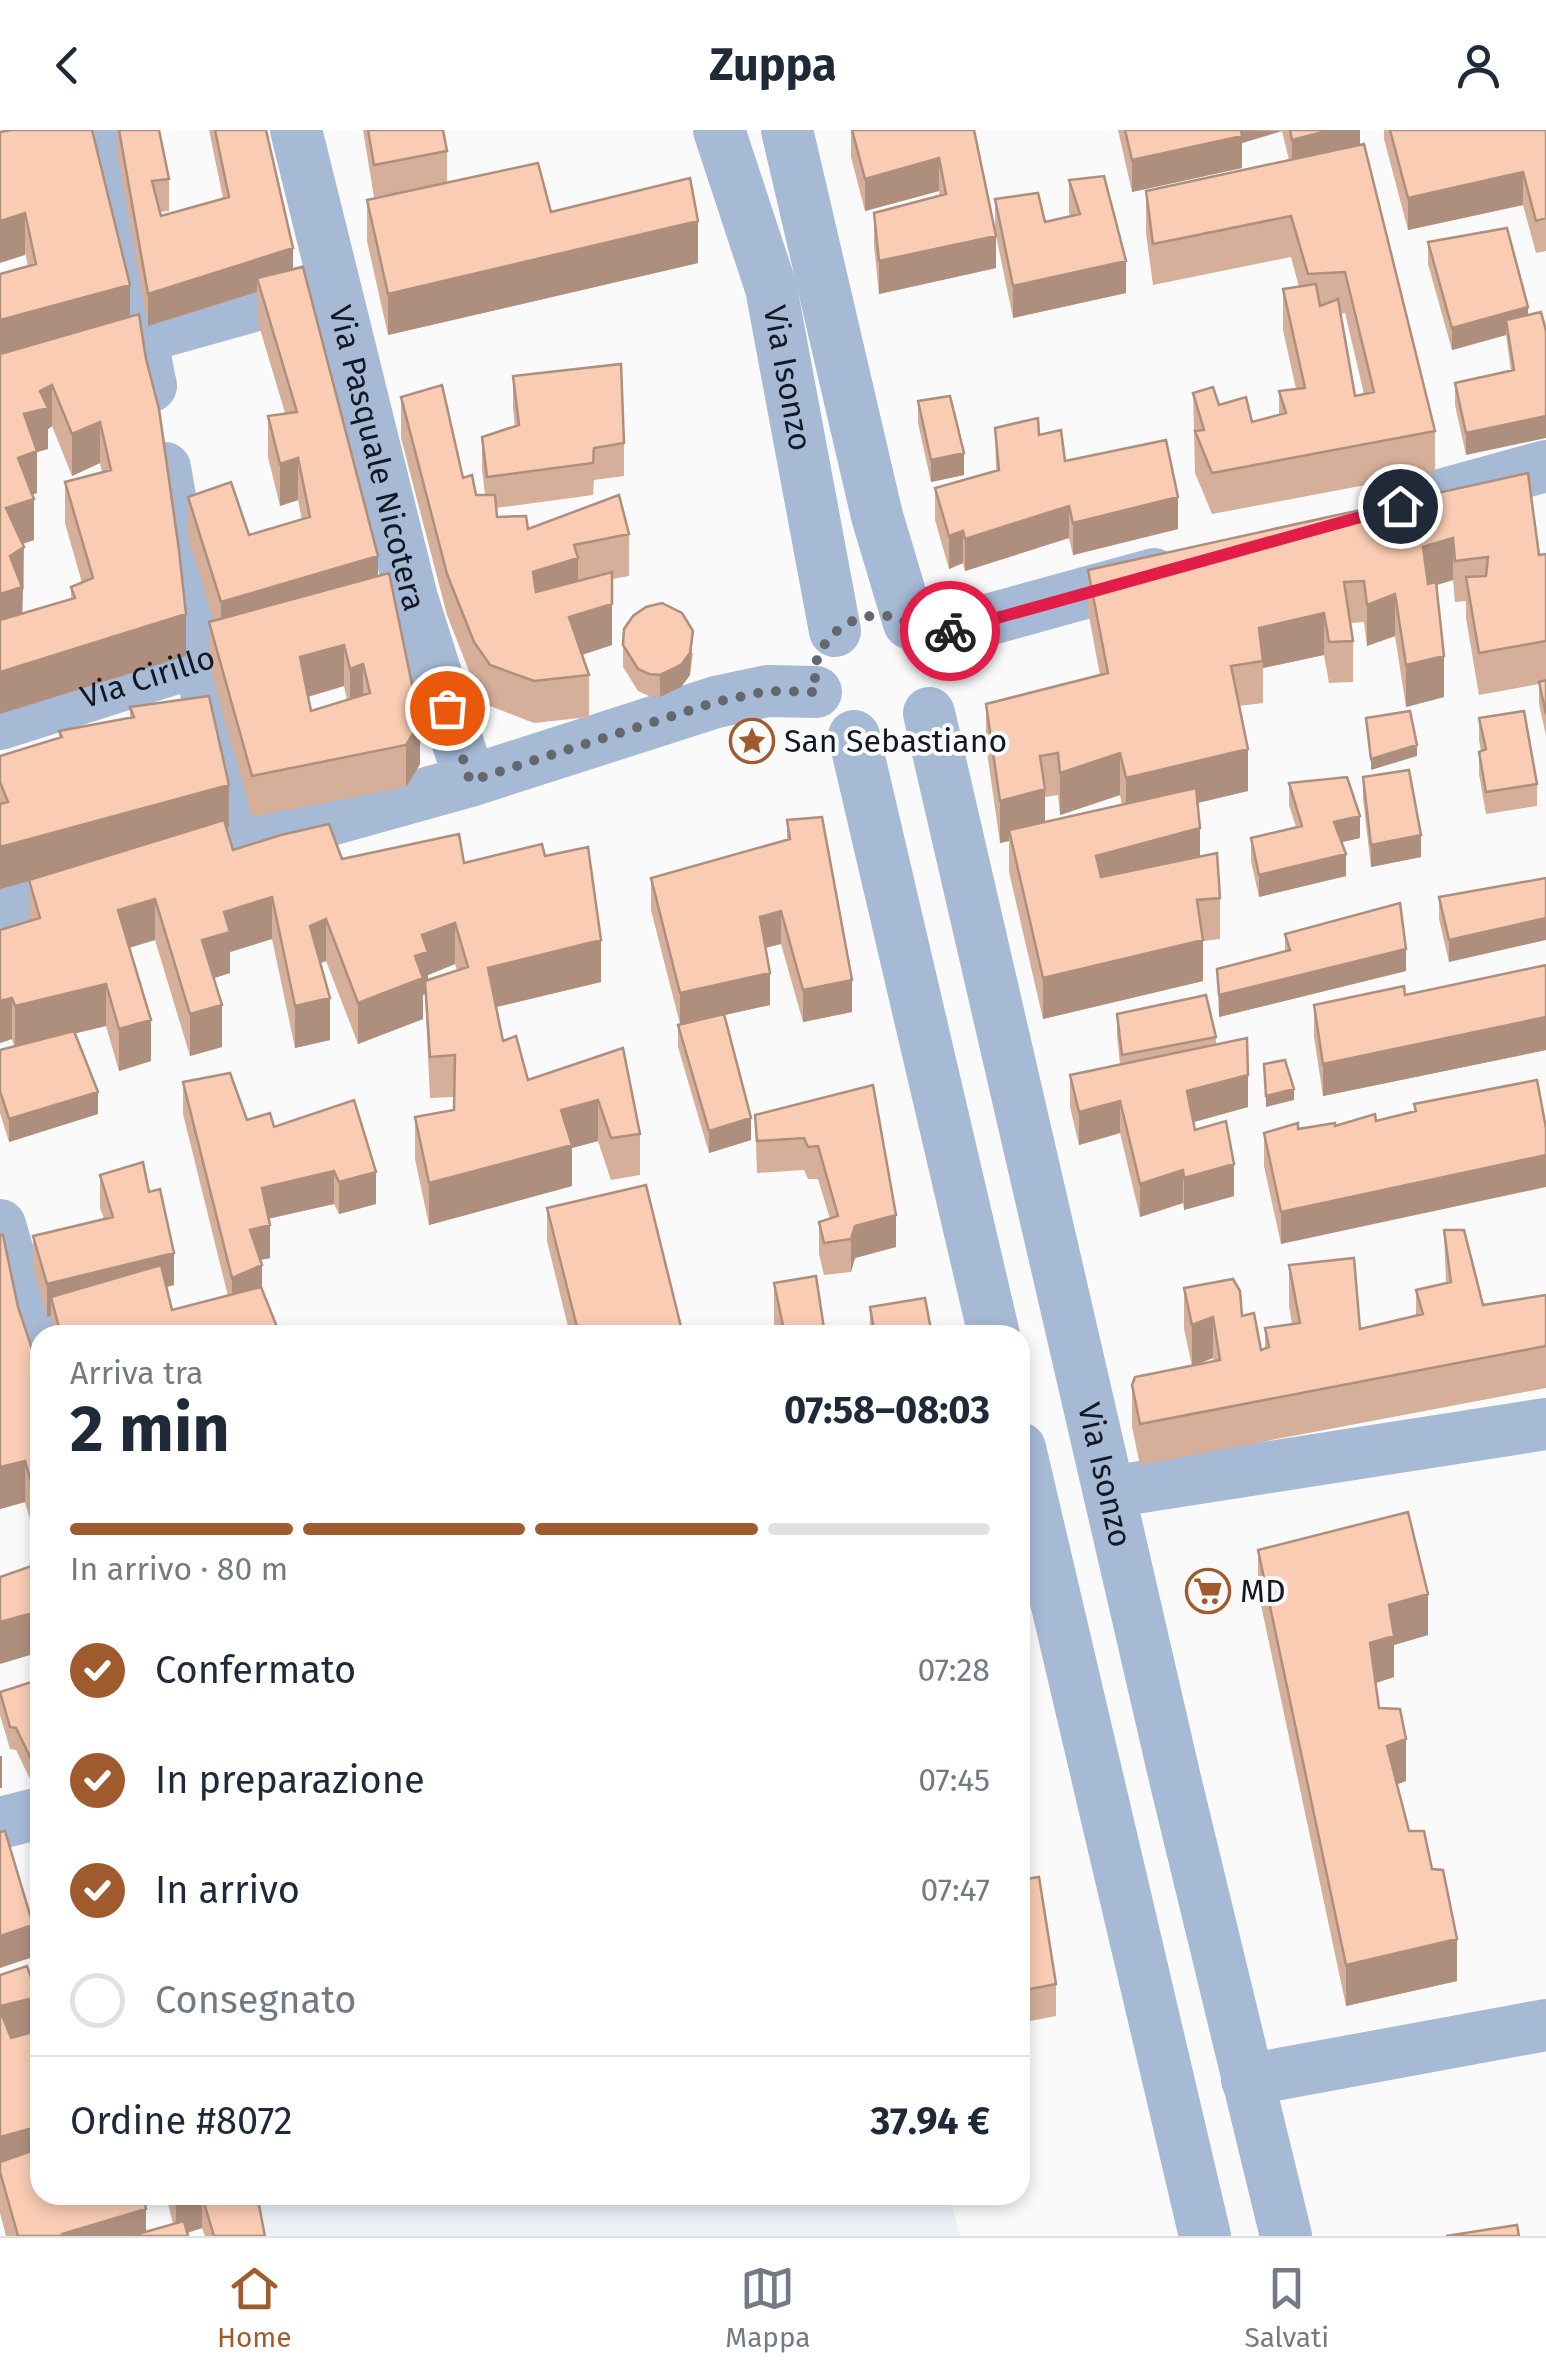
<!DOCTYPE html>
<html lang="it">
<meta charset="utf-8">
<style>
body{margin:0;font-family:"Fira Sans",sans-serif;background:#f2f2f3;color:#1f2937;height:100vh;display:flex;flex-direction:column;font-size:38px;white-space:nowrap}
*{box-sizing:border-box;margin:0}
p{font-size:32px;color:#747a83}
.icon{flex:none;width:55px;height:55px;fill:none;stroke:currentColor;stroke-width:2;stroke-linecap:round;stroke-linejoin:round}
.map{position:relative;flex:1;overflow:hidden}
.side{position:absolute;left:30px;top:1195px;width:1000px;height:880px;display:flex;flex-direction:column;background:#fff;border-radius:30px;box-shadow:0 5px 15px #0003}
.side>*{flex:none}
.pin{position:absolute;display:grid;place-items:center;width:85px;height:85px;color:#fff;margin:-42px;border:5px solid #fff;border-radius:50%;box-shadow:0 2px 10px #0007}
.courier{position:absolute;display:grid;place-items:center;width:100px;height:100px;margin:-50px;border:8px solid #e11d48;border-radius:50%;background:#fff;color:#222;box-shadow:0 2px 12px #0007}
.headline em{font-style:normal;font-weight:700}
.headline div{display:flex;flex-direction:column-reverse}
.headline{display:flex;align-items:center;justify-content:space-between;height:170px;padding:0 40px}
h1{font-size:65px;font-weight:700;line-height:75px}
.bar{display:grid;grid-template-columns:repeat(4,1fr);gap:15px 10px;align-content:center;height:120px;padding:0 40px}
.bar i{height:12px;border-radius:8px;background:#e0e1e3}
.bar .on{background:#9f5a2e}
.bar p{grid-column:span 4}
.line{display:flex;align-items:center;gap:25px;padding:0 40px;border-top:2px solid #e0e1e3}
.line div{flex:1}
ol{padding:0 40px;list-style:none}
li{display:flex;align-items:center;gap:30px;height:110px}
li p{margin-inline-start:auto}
li .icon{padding:10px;border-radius:50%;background:#9f5a2e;color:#fff;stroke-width:4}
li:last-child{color:#747a83}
li i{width:55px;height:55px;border:5px solid #e0e1e3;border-radius:50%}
header{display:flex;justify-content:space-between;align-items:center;height:130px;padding:0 40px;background:#fff;font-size:45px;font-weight:700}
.tab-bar{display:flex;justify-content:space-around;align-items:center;height:140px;border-top:2px solid #e0e1e3;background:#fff;font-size:28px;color:#747a83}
.tab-bar a{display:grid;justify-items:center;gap:5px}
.tab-bar .on{color:#9f5a2e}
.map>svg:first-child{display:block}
</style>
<header><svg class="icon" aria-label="back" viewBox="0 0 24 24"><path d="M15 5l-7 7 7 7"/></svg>Zuppa<svg class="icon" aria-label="person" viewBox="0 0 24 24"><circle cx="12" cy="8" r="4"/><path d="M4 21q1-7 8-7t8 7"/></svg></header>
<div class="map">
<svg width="1546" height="2106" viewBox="0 0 1546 2106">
<rect width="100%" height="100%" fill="#fafafa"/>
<path fill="#ecf1f8" d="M258,2065H949L960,2106H267Z"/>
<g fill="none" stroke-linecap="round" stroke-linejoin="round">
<g stroke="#a6b9d5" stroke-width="52">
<path d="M94,0L96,11L105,23L151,256"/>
<path id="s1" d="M296,0L412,468L470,651"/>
<path id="s2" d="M719,0L771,158L835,501"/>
<path d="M787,0L877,386L909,493"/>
<path d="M0,247L317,158L325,152"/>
<path d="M165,338L199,530L240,715"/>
<path d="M1422,370L1546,336"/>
<path d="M925,507L1154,444"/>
<path id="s3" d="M929,583L1176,1653L1286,2106"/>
<path id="s4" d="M0,594L233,520"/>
<path d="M854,606L994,1205"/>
<path d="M0,782L470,651L716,572L768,561L816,562"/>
<path d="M0,1095L40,1233"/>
<path d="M1020,1318L1205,2106"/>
<path d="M1109,1362L1546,1294"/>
<path d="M0,1693L40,1683"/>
<path d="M1247,1950L1546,1895"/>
</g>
</g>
<path fill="#d6af9a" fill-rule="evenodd" d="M0,0L130,187L186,526L0,584L28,136ZM52,296L72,346L100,333L102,342L65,352V393L82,453L71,457V469L22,483V460L24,459L23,414L34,410L33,364L37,363V322L48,319V299Z
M118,0H159L169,49V81L160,82L161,86L223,68L209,0H266L293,139L378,446L420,634L406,657L252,687L209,534V492L214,491L188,408V367L249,405L302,390L298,370L280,376L268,327V286L285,283L257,189V162L148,196L118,26ZM344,556L347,570L311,581L308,567Z
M363,0H443L447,21V53L551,82L698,133L388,205L367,111V70L420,59L374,67Z
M851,0H974L996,138L879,164L874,115V83L940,66L939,61L865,81L851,27Z
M1118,0H1360V15L1435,301V342L1212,384L1195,343L1193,263L1252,292L1279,285V261L1296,259L1283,200V159L1299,157L1291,127L1153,155L1146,103V61L1289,30L1282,1L1242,13V38L1132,62ZM1345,183L1364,264L1355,266L1340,184Z
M1384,0H1546V121L1536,123L1523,75L1408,100L1384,9Z
M1069,50L1126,163L1013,188L995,101V69L1045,92L1070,87L1069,82Z
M1428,112L1528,185L1546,201L1466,325L1455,275V253L1511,241L1506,205L1452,220L1428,134Z
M513,246L624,313V346L594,350L593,365L496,378L497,387L528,399L629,404V446L612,449V515L582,525L589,545V587L534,593L490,576L474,554L447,485L401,308V267L476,365H485L482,339V307L515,297L513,278Z
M918,271L964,345L931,352L918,293Z
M995,298L1039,305L1065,331L1178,399L1073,425L1069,408L965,441L963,433L949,439L935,390V358L996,341Z
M1528,343L1539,425L1546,424V606L1539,574V554L1479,565L1466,488V471L1455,472L1453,450L1437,455L1444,567L1406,577L1395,506L1367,516L1364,492L1350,493L1353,511V552L1329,553L1324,525L1263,538V573L1239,576L1248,661L1197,673L1200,726L1220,768V809L1203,811V851L1043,889L1009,742V711L1000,713L986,615V574L1100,545L1088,481V440ZM1058,665L1060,685L1120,665L1122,675L1045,692V667Z
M623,515L693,523L690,545L681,557L660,567L649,566L638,561L623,537Z
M130,577L229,697H226L233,720L342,729L464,733L545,726L601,852L496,877L503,911L528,950L623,918L640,1004V1045L611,1050L598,1011L572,1018V1056L429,1095L415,1029V987L454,980V967L430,968L425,864L423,865V889L358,914L326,831L320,833L330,910L295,918L272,809L230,822V843L214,848L222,917L190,926L155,810L129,818L151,931L119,941L106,896L75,903L98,984L9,1012L0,983V920L14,916L12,909L0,913V800L29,791L30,749L0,759V627L59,608V601L130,588ZM455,834L457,840L428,850V845Z
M1479,588L1537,654V676L1486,684L1479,644V622L1481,621L1479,610Z
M1363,647L1421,727L1371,737L1363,669Z
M1289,653L1360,708L1342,712L1346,746L1259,767L1251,731V708L1296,697L1289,675Z
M787,690L852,882L803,892L781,814L765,818L770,875L724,885L751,1010L709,1023L678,917V895L680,894L651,780V748L787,710Z
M1546,748L1449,832L1439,789V767Z
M1285,804L1406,841L1219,887L1217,839L1285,821Z
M1546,835V920L1323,966L1314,907V875L1405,865Z
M1117,884L1216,907V915L1248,977L1193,992L1195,1000L1234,1066L1184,1080L1183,1073L1140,1087L1120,1003L1079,1015L1070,977V945L1120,934L1117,906Z
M183,952L247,990L274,997L376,1074L339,1084L334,1074L268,1089L270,1128L261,1130L262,1160L277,1205H51V1186L47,1187L33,1138V1106L104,1089L100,1078V1045L149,1062L174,1155L166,1157L172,1180L228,1166L183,984Z
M873,955L896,1117L855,1128L851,1142L824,1145L819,1124V1092L830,1089L818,1049H808L804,1040L757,1043L755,985Z
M1414,974L1546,998L1281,1114L1264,1036V1003L1376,991L1414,982Z
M547,1078L683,1205H570L547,1111Z
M1444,1100L1483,1175L1546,1165V1258L1140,1335L1132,1297V1255L1192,1236L1184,1199V1158L1242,1186L1261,1220L1265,1218V1198L1292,1194L1289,1176V1135L1360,1199L1416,1186V1160L1446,1153ZM1213,1228L1214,1232L1193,1236Z
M0,1105L18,1177L40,1243V1424L25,1372L0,1379Z
M774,1153L825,1205H776L774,1194Z
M870,1177L932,1205H870Z
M1258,1420L1428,1505L1394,1515V1547L1375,1553L1379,1578L1406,1651L1397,1654L1409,1701L1432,1739L1457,1851L1346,1876L1258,1461Z
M38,1550L31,1651L16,1620L10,1619L0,1585V1562Z
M1020,1750L1056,1854V1886L1020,1893Z
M0,1845L38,1901L146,2102L173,2094L166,2065H257L265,2106H205L202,2098L188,2103V2106H6L0,2083Z"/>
<path fill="#ae8f7d" d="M1238,0L1282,1L1242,13V38L1132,62V30Z
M1330,0H1360V24L1292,42V10Z
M939,28V61L865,81V49Z
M1523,42V75L1408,100V68Z
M25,83V125L0,133V91Z
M698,91V133L388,205V164Z
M996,106V138L879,164V131Z
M293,118V150L257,148V162L148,196V164Z
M1126,131V163L1013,188V156Z
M130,155V196L0,232V190Z
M1528,177V199L1506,190V205L1452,220V198Z
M52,255V296L48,299V319L37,322V363L18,369V328L24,284L40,261Z
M1546,286V308L1466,325V303Z
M100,292V333L72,346V304Z
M964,323V345L931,352V330Z
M298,328V370L280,376V334Z
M1178,367V399L1073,425V393Z
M34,369V410L6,419V378Z
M1069,376V408L965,441V409Z
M963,401V433L949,439V406Z
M1453,408V450L1423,459V417Z
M24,417L22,499L0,505V464L10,426Z
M378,426V467L221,514V472Z
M578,428V470L533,484V442Z
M612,442V515L569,529V487Z
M1395,464V506L1367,516V475Z
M1324,483V525L1263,538L1259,498Z
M186,484V526L0,584V542Z
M693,501L690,545L681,557L660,567V545Z
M344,515V556L300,569V527Z
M1444,526V567L1406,577V535Z
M363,534V575L350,580V539Z
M420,593V634L406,657V615Z
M1417,615V626L1371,640V629Z
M1248,619V661L1126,690V648Z
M1120,623V665L1060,685V643Z
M229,655V697L0,759V717Z
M1045,659V701L1009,700V711L1000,713V671Z
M1360,686V708L1334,714V692Z
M1200,698V740L1096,768V726Z
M1421,705V727L1371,737V715Z
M1346,724V746L1259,767V745Z
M272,767V809L230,822V843L202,852V810L224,782Z
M155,769V810L118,821V780Z
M781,781V814L760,819V787Z
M1546,788V810L1449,832V810Z
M326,789V831L310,837V796Z
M455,793V834L428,845V863L425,851V864L423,865V889L358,914V873L415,826L422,805Z
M601,810V852L488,879V838Z
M1203,810V851L1043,889V848Z
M1406,819V841L1219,887V865Z
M770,843V875L680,895V863Z
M852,850V882L803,892V860Z
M106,854V896L15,918V876Z
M12,868V909L0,913V871Z
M330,868V910L295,918V876Z
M222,875V917L190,926V884Z
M1546,887V920L1323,966V934Z
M151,890V931L119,941V899Z
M1248,945V977L1187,994V961Z
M1294,959V970L1266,977V966Z
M98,962V984L9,1012V989Z
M598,970V1011L572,1018V1056L429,1095V1053L561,980Z
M1120,971V1003L1079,1015V982Z
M751,988V1010L709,1023V1001Z
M1546,1025V1057L1281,1114V1082Z
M1234,1034V1066L1184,1080V1048Z
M1183,1040V1073L1140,1087V1054Z
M334,1041V1074L262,1090V1058Z
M376,1042V1074L339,1084V1052Z
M896,1085V1117L855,1128L851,1142V1109L855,1096Z
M270,1095V1128L250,1132V1100Z
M174,1123V1155L56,1185L51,1167V1186L47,1187V1154Z
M262,1135V1167L232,1181V1148Z
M1213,1187V1228L1192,1236V1195Z
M277,1197V1205H241Z
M25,1331V1372L0,1379V1337Z
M1428,1464V1505L1394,1515V1547L1370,1555V1513L1389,1475Z
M40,1481V1522L0,1534V1492Z
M1406,1609V1651L1387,1658V1616Z
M0,1626H2V1658H0Z
M40,1626V1648L31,1651V1629Z
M1020,1661H1022V1693H1020Z
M33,1795V1827L0,1838V1806Z
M1457,1809V1851L1346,1876V1835Z
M38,1867V1908L0,1918V1876Z
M40,1996V2038L0,2042V2007Z
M202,2066V2098L176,2106V2075Z
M146,2079V2106H62V2104Z"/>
<path fill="#f9ccb3" stroke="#ae8f7d" stroke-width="2.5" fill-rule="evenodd" d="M12,0H92L130,155L0,190V144L36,134L25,83L0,91V2Z
M119,0H159L169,49L152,51L161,86L229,67L215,0H266L293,118L148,164Z
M368,0H443L447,21L374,35Z
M852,0H974L996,106L879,131L874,83L946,64L939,28L865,49Z
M1125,0H1241L1242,6L1132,30Z
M1290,0H1330L1292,10Z
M1390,0H1546V88L1536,91L1523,42L1408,68Z
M1364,14L1435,301L1212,343L1195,301L1204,300L1193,263L1213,257L1219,275L1246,267L1252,292L1286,283L1279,261L1305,258L1283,159L1316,154L1320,176L1338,169L1355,266L1374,262L1345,142L1308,144L1291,86L1153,114L1146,61Z
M538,33L551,82L690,48L698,91L388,164L367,70Z
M1104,46L1126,131L1013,156L995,69L1038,63L1045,92L1080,84L1069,50Z
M1507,98L1528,177L1452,198L1428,112Z
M303,137L378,426L221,472L188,367L231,352L249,405L310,387L298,328L280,334L268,286L297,282L257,148Z
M1541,182L1546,201V286L1466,303L1455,253L1514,240L1506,190Z
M139,184L146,229L159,279L179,420L186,484L0,542V490L75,468L71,457L93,448L65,352L111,340L100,292L72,304L52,255L40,261L48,278L24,284L37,321L18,328L34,369L6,378L24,417L10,426L22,457L0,464V224Z
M621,234L624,313L594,318L593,333L487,347L482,307L519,295L513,246Z
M442,255L463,348L472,345L476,365H495L497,387L526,386L528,399L619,365L629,404L574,415L578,428L533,442L536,462L612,442V474L569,487L589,545L534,551L490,535L474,512L447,444L401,267Z
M950,266L964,323L931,330L918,271Z
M1038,288L1039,305L1061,300L1065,331L1166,310L1178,367L1073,393L1069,376L965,409L963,401L949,406L935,358L999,340L995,298Z
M1528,343L1539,425L1546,424V511L1479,523L1466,447L1486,446L1488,427L1455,431L1453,408L1423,417L1428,454L1436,452L1444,526L1406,535L1395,464L1367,475L1364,451L1344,452L1353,511L1329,512L1324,483L1259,498L1263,531L1231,536L1248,619L1126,648L1120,623L1060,643L1058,623L1040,626L1045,659L1000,671L986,574L1108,543L1088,440Z
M389,443L420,593L406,615L252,646L209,492ZM344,515L350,539L363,534L370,563L311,581L300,527Z
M662,473L682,483L693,501L690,523L681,535L660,545L649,544L638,539L623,515L624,499L633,486L646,477Z
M1546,550V584L1539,552Z
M209,566L229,655L0,717V674L8,672L0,652V626L62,607L59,601L134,587L130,577Z
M1410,581L1417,615L1371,629L1366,588Z
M1524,581L1537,654L1486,662L1479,622L1486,619L1479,588Z
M1409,640L1421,705L1371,715L1363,647Z
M1347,647L1360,686L1334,692L1346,724L1259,745L1251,708L1302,696L1289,653Z
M1196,658L1200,698L1096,726L1101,747L1217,723L1220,768L1197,770L1203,810L1043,848L1009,700Z
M822,687L852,850L803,860L781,781L760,787L770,843L680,863L651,748L790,709L787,690Z
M224,690L233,720L281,705L329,694L342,729L459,704L464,733L542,714L545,726L588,717L601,810L488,838L503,911L516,906L528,950L623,918L640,1004L611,1008L598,970L561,980L572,1015L429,1053L415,987L454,980L455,925L430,927L425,851L468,837L455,793L422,805L428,822L415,826L423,848L358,873L326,789L310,796L330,868L295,876L272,767L224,782L230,802L202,810L222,875L190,884L155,769L118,780L151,890L119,899L106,854L15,876L12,868L0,871V800L40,788L29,750Z
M1546,748V788L1449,810L1439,767Z
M1400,773L1406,819L1219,865L1217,839L1290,820L1285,804Z
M1546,835V887L1323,934L1314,875L1404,856L1405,865Z
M1206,865L1216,907L1122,925L1117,884Z
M724,884L751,988L709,1001L678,895Z
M74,901L98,962L9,989L0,961V920Z
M1247,908L1248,945L1187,961L1195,1000L1226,991L1234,1034L1184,1048L1183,1040L1140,1054L1120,971L1079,982L1070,945Z
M1285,930L1294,959L1266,966L1264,934Z
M230,943L247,990L270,983L274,997L354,970L376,1042L339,1052L334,1041L262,1058L270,1095L250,1100L262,1135L232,1148L183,952Z
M1537,950L1546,998V1025L1281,1082L1264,1003L1298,993V999L1335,993V996L1375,984L1376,991L1416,981L1414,974Z
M873,955L896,1085L855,1096L851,1109L824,1113L819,1092L838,1086L818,1016L808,1017L804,1008L757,1011L755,985Z
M143,1032L149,1062L160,1059L174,1123L47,1154L33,1106L113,1087L100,1045Z
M646,1055L683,1205H579L547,1078Z
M1444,1100H1464L1483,1175L1546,1165V1216L1140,1294L1132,1255L1135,1247L1220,1230L1213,1187L1192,1195L1184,1158L1233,1149L1240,1161L1242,1186L1254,1183L1261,1220L1269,1217L1265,1198L1300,1193L1289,1135L1354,1128L1360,1199L1423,1184L1416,1160L1451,1152Z
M0,1105H3L18,1177L40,1243V1382L25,1331L0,1337Z
M161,1135L172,1180L261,1157L277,1197L241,1205H61L51,1167Z
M816,1146L825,1205H785L774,1153Z
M925,1168L932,1205H875L870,1177Z
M1408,1382L1428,1464L1389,1475L1394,1506L1370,1513L1379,1578L1400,1579L1406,1609L1387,1616L1409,1701H1424L1432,1739L1443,1740L1457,1809L1346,1835L1258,1420Z
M40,1433V1481L0,1492V1447Z
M38,1550L40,1553V1626L31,1629L16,1598L10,1597L0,1562Z
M5,1701L33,1795L0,1806V1702Z
M1039,1747L1056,1854L1020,1861V1750Z
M27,1836L38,1867L0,1876V1845Z
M0,1880L11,1908L40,1900V1996L0,2007Z
M40,2018V2065H143L146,2079L62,2104L63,2106H18L0,2042V2032Z
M174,2065H257L265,2106H214L202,2066L176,2075Z
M184,2091L188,2106H131Z
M1517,2095L1519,2106H1446Z"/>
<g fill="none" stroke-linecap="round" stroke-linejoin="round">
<path stroke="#63686f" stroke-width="10" stroke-dasharray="0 18" d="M447,578L470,651L716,572L768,561L816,562C816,554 814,545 815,538C821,503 858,479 892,487C906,490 915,498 925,507L950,501"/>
<path stroke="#e11d48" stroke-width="12" d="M950,501L1400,376"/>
</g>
<defs>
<symbol id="sight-ring" viewBox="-11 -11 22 22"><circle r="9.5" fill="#fafafa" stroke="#9f5a2e" stroke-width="1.5"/><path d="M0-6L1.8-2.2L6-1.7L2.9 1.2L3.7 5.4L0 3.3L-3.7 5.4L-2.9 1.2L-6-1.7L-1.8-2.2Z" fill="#9f5a2e"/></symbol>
<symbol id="supermarket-ring" viewBox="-11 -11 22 22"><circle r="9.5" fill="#fafafa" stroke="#9f5a2e" stroke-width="1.5"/><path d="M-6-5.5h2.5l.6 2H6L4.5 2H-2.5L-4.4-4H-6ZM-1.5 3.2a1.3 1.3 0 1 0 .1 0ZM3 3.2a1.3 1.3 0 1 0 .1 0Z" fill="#9f5a2e"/></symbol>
</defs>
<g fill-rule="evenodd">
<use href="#sight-ring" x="727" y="586" width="50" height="50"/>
<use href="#supermarket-ring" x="1183" y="1436" width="50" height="50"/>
</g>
<g text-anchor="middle" stroke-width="8" stroke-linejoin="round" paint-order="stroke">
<g font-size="32" fill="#121924" stroke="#fafafa">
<text dy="11" stroke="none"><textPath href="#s2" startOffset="258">Via Isonzo</textPath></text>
<text dy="11" stroke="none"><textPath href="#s1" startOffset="338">Via Pasquale Nicotera</textPath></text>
<text dy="11" stroke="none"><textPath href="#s4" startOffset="155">Via Cirillo</textPath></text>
<text dy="11" stroke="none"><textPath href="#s3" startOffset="782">Via Isonzo</textPath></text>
</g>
<g font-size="32" fill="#121924" stroke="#fafafa" text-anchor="start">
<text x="784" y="622">San Sebastiano</text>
<text x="1240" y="1472">MD</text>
</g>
</g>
</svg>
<div class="pin" style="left:447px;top:578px;background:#ea580c"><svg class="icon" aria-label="bag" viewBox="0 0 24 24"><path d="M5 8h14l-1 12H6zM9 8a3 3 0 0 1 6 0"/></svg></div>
<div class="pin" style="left:1400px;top:376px;background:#1f2937"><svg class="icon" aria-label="home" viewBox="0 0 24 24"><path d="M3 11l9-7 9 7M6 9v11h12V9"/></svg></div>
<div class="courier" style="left:950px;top:501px"><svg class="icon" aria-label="bike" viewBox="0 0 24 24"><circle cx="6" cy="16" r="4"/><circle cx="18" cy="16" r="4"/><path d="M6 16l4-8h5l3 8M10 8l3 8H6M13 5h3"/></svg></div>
<section class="side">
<div class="headline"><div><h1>2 min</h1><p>Arriva tra</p></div><em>07:58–08:03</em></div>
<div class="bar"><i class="on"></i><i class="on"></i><i class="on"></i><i></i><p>In arrivo · 80 m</p></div>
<ol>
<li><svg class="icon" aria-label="check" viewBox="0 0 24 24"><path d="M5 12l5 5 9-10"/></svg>Confermato<p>07:28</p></li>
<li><svg class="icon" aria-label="check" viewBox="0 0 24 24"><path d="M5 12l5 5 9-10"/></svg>In preparazione<p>07:45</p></li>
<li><svg class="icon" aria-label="check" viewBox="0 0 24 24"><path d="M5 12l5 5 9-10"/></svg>In arrivo<p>07:47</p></li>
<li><i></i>Consegnato</li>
</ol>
<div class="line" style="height:130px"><div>Ordine #8072</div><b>37.94 €</b></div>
</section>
</div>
<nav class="tab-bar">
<a class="on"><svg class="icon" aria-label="home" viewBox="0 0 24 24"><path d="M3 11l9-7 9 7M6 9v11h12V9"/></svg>Home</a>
<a><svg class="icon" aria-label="map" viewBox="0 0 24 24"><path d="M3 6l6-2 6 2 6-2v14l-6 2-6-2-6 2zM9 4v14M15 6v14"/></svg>Mappa</a>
<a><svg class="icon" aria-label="saved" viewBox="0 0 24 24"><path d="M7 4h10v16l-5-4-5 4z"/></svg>Salvati</a>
</nav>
